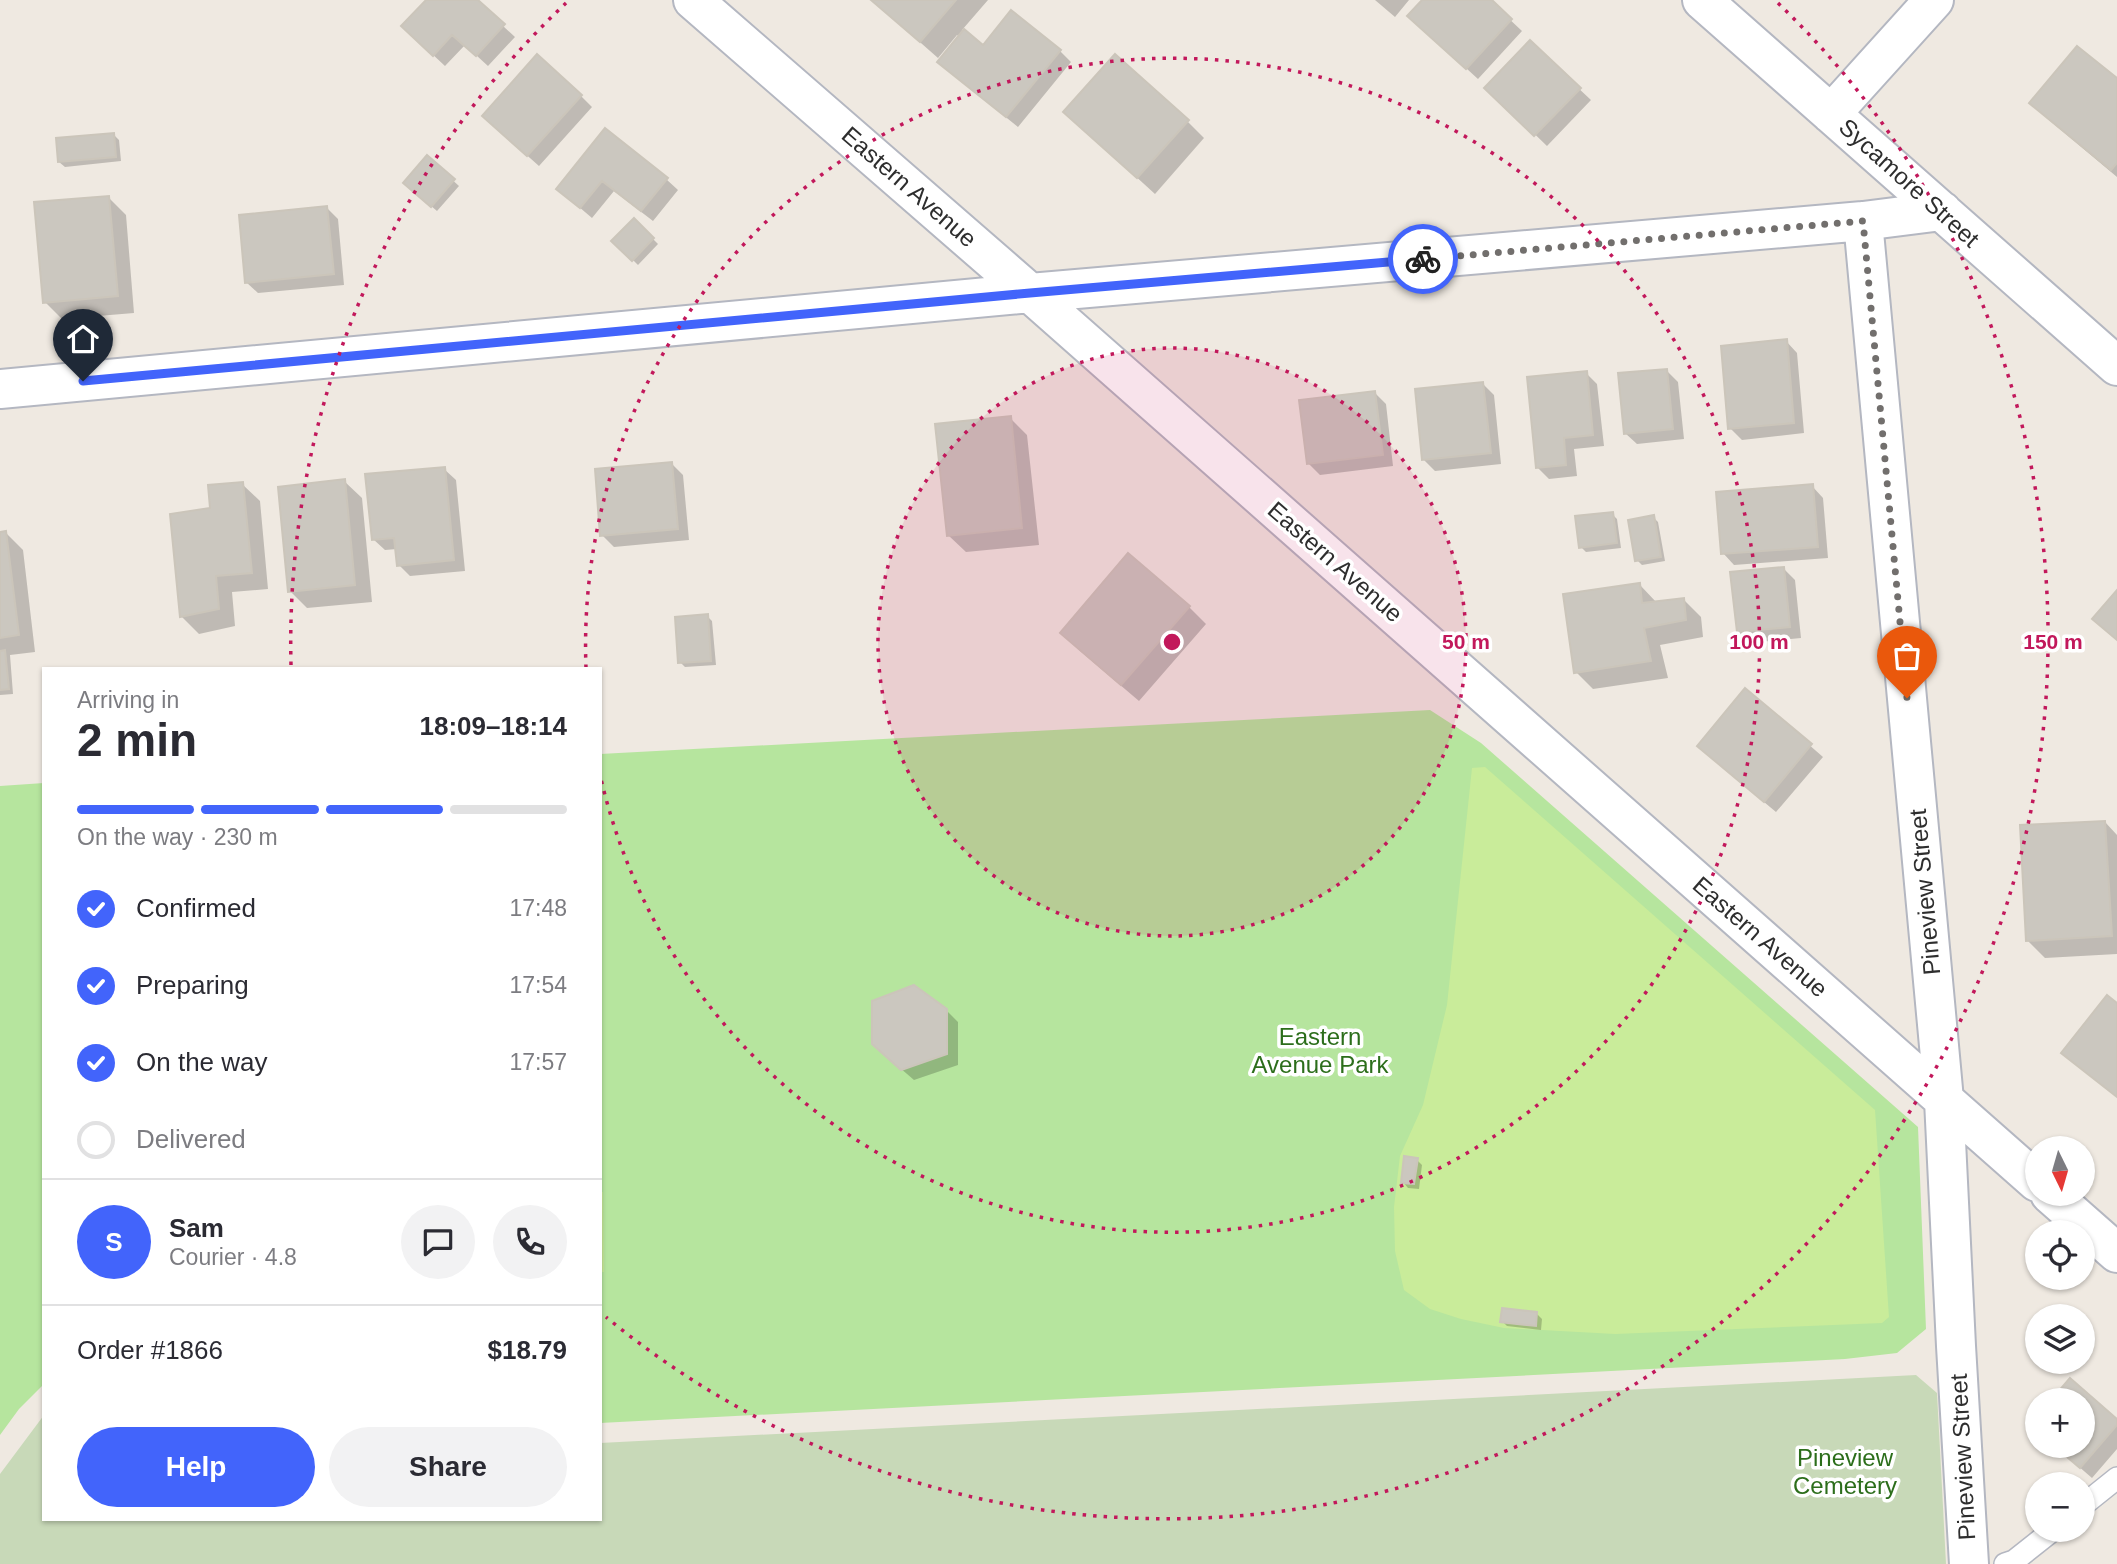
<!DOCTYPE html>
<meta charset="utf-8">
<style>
body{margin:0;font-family:Helvetica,sans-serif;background:#f2f2f3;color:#2b2b33;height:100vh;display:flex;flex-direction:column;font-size:26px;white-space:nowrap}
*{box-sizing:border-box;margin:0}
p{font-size:23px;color:#7c7c81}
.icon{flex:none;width:38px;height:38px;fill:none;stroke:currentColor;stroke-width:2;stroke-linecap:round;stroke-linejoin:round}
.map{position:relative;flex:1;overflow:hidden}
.sheet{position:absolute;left:42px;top:667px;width:560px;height:854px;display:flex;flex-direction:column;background:#fff;border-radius:0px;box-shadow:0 2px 5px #0004}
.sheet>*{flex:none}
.needle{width:46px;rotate:175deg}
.buttons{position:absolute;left:2025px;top:1136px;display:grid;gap:14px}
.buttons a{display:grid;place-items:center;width:70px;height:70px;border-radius:50%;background:#fff;box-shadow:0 2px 5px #0004;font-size:35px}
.pin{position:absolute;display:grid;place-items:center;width:60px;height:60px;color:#fff;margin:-72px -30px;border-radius:50% 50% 50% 0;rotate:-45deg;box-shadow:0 0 7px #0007}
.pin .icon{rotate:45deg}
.courier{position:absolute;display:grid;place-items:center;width:70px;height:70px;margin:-35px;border:5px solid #4264fb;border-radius:50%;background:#fff;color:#222;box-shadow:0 2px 9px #0007}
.overview em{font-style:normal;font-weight:800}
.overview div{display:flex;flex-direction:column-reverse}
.overview{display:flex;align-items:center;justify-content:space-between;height:119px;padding:0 35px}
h1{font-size:46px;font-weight:800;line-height:52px}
.bar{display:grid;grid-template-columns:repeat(4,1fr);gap:10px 7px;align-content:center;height:84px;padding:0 35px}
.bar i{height:9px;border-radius:5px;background:#e1e1e2}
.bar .current{background:#4264fb}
.bar p{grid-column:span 4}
.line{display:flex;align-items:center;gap:18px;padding:0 35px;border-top:2px solid #e1e1e2}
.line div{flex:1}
.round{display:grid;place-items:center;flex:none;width:74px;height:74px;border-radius:37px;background:#f2f2f3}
ol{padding:0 35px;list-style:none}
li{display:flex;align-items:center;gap:21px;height:77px}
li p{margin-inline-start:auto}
li .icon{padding:7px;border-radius:50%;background:#4264fb;color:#fff;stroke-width:4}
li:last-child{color:#7c7c81}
li i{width:38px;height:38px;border:4px solid #e1e1e2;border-radius:50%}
.cta{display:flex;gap:14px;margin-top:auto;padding:14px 35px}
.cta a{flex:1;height:80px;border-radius:42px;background:#4264fb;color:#fff;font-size:28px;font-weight:800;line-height:80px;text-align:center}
.cta a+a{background:#f2f2f3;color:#2b2b33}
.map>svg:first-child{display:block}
</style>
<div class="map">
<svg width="2117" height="1564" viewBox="0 0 2117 1564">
<rect width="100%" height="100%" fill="#efe9e1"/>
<path fill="#b6e59e" d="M1430,710L1481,743L1918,1127L1926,1329L1897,1353L1845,1359L600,1423V754Z
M44,783V1384L19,1409L0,1435V786Z"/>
<path fill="#c8d9b8" d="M1916,1375L1937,1393L1946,1564H0V1474L44,1415V1519H600V1443Z"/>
<path fill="#c9ec9a" d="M1485,767L1875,1110L1889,1317L1882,1323L1615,1334L1504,1328L1461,1319L1430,1309L1404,1290L1395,1251L1394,1207L1400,1156L1423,1105L1447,1005L1472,768Z
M600,1192H603L604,1272H600Z"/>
<path fill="#0003" d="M428,0H475L515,37L488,66L465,45L445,66L415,38Z
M872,0H988L962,30L983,47L1060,51L1071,62L1018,127L951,73L960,37L957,35L938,58Z
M1375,0H1409L1395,17Z
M1424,0H1489L1522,31L1478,79L1421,27Z
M1530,43L1591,100L1547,146L1487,88Z
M2117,81V177L2049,120L2032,103Z
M581,96L592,107L539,166L495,127Z
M1065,112L1187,121L1204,138L1155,194Z
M605,131L666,179L678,190L653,221L614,191L592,218L558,189Z
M113,134L119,140L121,161L65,167L59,162Z
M427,157L459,186L437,211L410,188Z
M109,198L126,215L134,313L62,319L45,302Z
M327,208L338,219L344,285L258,293L246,282Z
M634,220L658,244L638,265L614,241Z
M1786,341L1797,353L1804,433L1742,440L1730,428Z
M1667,371L1678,382L1684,439L1637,444L1625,433Z
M1586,373L1597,384L1604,446L1574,449L1577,476L1549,479L1537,467Z
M1483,384L1494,395L1501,464L1435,471L1424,460Z
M1374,392L1386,404L1393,466L1320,475L1308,463Z
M1010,418L1027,435L1039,545L966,552L948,535Z
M672,464L683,475L689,540L614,547L602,535Z
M444,469L456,480L465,571L410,576L399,565L397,549L385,550L373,539Z
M344,481L362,498L372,602L307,608L290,591Z
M242,484L260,501L268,589L232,592L235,626L199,634L182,617L172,516L212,510Z
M1812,486L1823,498L1828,558L1734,565L1723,553Z
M1612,514L1617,519L1621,548L1586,552L1581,547Z
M1653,517L1658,522L1665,561L1642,565L1637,560Z
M6,533L23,550L35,652L10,655L13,694L0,695V534Z
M1784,569L1795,580L1801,638L1750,643L1738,632Z
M1640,585L1657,603L1684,600L1701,617L1703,637L1660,645L1668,678L1593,689L1576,672Z
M1189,607L1206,624L1139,701L1079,650L1062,633Z
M707,616L712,621L716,665L685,667L680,662Z
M1746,690L1823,757L1776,812L1710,757Z
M2105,822L2117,835V954L2045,958L2028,941Z
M946,1010L958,1022V1065L914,1080L885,1055Z
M1417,1160L1422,1165L1419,1189L1408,1188L1403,1182Z
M1536,1313L1542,1319L1541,1330L1507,1326L1502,1321Z
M2070,1381L2117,1421V1449L2092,1478L2055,1446H2082V1400H2053Z"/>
<path fill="#cbc7bf" stroke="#cbc5ba" stroke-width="2" d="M426,0H478L505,24L476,56L452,35L433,56L401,26Z
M871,0H956L920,42Z
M1422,0H1492L1512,19L1466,69L1407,16Z
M1011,10L1061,50L1006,117L937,62L964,29L983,45Z
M1530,40L1581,88L1534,136L1484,88Z
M2077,46L2117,78V163L2111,170L2029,103Z
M537,54L582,95L527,156L482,116Z
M1115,54L1189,120L1137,178L1063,112Z
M605,128L668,178L641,211L602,181L580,208L556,189Z
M114,133L116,157L58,162L56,138Z
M427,155L455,179L431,207L403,183Z
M109,196L118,296L43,303L34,202Z
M327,206L334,274L245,283L239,215Z
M634,218L654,238L632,261L611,241Z
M1787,339L1794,423L1728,429L1721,346Z
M1667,369L1673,429L1624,434L1618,373Z
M1587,371L1593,435L1564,438L1566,465L1536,468L1527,377Z
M1483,382L1491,453L1422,460L1415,389Z
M1375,391L1383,455L1307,464L1299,400Z
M1011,416L1022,528L947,536L935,424Z
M672,462L678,529L600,536L595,469Z
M445,467L454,560L397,566L394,538L372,540L365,474Z
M345,479L355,585L288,592L278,487Z
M243,482L252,573L216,576L219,609L180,617L170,514L210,508L208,485Z
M1813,484L1818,547L1721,554L1716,492Z
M1613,512L1617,543L1579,548L1575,516Z
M1654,515L1661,557L1635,561L1628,520Z
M6,531L19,635L0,638V532Z
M1128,553L1190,606L1121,685L1060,633Z
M1784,567L1790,627L1737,632L1730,572Z
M1640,583L1642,603L1684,598L1686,620L1644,628L1651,661L1574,673L1563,594Z
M2117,590V640L2092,619Z
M708,614L711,661L678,663L675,617Z
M5,650L9,689L0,690V651Z
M1745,688L1812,744L1764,802L1697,746Z
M2105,821L2112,936L2026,941L2020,825Z
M914,985L947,1009V1054L901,1070L872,1044V1001Z
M2107,995L2117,1003V1097L2061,1053Z
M1404,1156L1418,1158L1414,1184L1401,1183Z
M1502,1308L1537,1312L1536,1326L1500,1322Z
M2070,1378L2117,1419V1425L2080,1468L2054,1446H2082V1400H2051Z
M2037,1416V1430L2030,1424Z"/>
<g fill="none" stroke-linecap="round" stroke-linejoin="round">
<defs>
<path id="service" d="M2082,1506L2117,1478
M2005,1564L2014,1561L2053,1530"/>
<path id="minor" d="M693,0L1030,293L2037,1182
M1702,0L2117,366
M1831,114L1934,0
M1863,221L1944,1100L1956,1346L1969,1564
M0,389L1030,293L1863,221L1942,211
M2050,1194L2117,1253"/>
</defs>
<use href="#service" stroke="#b4b7c1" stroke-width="24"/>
<use href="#minor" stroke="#b4b7c1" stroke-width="42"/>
<use href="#service" stroke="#fff" stroke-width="21"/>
<use href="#minor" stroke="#fff" stroke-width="38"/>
</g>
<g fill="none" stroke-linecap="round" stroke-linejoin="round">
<path stroke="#726f6d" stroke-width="7" stroke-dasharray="0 12.6" d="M1423,259L1863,221L1907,698"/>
<path stroke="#4264fb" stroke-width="9" d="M83,381L1030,293L1423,259"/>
</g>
<circle cx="1172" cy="642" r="294" fill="#c2185b" fill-opacity=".12"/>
<g fill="none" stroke="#c2185b" stroke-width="3.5" stroke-dasharray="3.5 7">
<circle cx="1172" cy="642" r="294"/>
<path d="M586 668A587 587 0 1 1 601 779"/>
<path d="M291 665A881 881 0 0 1 566 3M1778 3A881 881 0 0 1 606 1317"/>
</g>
<g text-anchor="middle" stroke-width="7" stroke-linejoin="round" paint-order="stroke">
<g font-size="24" fill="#2e2e2e" stroke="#fff">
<text transform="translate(1909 183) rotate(42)" y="8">Sycamore Street</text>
<text transform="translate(909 187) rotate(41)" y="8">Eastern Avenue</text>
<text transform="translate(1335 562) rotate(41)" y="8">Eastern Avenue</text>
<text transform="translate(1925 892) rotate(-95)" y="8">Pineview Street</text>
<text transform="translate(1760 937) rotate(41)" y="8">Eastern Avenue</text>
<text transform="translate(1963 1457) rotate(-93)" y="8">Pineview Street</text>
</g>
<g font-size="24" fill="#2c6e1b" stroke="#fff">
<text x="1320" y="1045">Eastern<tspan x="1320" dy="28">Avenue Park</tspan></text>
<text x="1845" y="1466">Pineview<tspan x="1845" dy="28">Cemetery</tspan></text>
</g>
</g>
<circle cx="1172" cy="642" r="10" fill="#c2185b" stroke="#fff" stroke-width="3.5"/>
<g font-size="21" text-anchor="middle" font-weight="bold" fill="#c2185b" stroke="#fff" stroke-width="7" stroke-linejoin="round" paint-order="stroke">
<text x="1466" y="649">50 m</text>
<text x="1759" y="649">100 m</text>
<text x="2053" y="649">150 m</text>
</g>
</svg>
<div class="buttons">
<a><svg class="needle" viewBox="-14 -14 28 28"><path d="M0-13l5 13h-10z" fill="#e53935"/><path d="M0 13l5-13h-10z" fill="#7c7c81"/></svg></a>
<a><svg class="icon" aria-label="locate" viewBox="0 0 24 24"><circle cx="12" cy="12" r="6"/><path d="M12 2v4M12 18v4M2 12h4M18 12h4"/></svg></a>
<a><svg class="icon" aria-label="layers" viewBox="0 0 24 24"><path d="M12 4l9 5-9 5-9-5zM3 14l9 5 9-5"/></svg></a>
<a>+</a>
<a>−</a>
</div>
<div class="pin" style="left:1907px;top:698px;background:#ea580c"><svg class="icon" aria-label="bag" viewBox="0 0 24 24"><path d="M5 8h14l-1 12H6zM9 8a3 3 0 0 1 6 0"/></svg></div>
<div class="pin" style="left:83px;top:381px;background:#1f2937"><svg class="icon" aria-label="home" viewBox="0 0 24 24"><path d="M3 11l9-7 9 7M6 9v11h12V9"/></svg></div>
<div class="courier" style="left:1423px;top:259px"><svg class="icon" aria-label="bike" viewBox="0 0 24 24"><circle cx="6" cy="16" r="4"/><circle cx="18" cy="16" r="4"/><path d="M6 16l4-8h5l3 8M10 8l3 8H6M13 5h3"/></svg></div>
<section class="sheet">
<div class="overview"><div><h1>2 min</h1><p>Arriving in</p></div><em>18:09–18:14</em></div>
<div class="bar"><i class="current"></i><i class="current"></i><i class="current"></i><i></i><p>On the way · 230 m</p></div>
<ol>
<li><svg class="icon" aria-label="check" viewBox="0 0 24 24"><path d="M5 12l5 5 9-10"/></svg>Confirmed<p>17:48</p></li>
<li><svg class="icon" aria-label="check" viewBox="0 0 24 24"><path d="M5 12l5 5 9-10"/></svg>Preparing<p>17:54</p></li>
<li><svg class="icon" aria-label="check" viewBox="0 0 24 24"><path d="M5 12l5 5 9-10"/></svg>On the way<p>17:57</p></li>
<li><i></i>Delivered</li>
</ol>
<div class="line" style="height:126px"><b class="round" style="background:#4264fb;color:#fff">S</b><div><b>Sam</b><p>Courier · 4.8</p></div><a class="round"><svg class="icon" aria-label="chat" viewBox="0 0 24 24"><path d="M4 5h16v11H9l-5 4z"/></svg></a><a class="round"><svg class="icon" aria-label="phone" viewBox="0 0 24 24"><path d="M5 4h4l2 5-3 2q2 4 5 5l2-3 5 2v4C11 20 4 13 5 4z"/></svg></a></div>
<div class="line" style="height:91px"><div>Order #1866</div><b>$18.79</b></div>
<div class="cta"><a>Help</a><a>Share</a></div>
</section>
</div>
